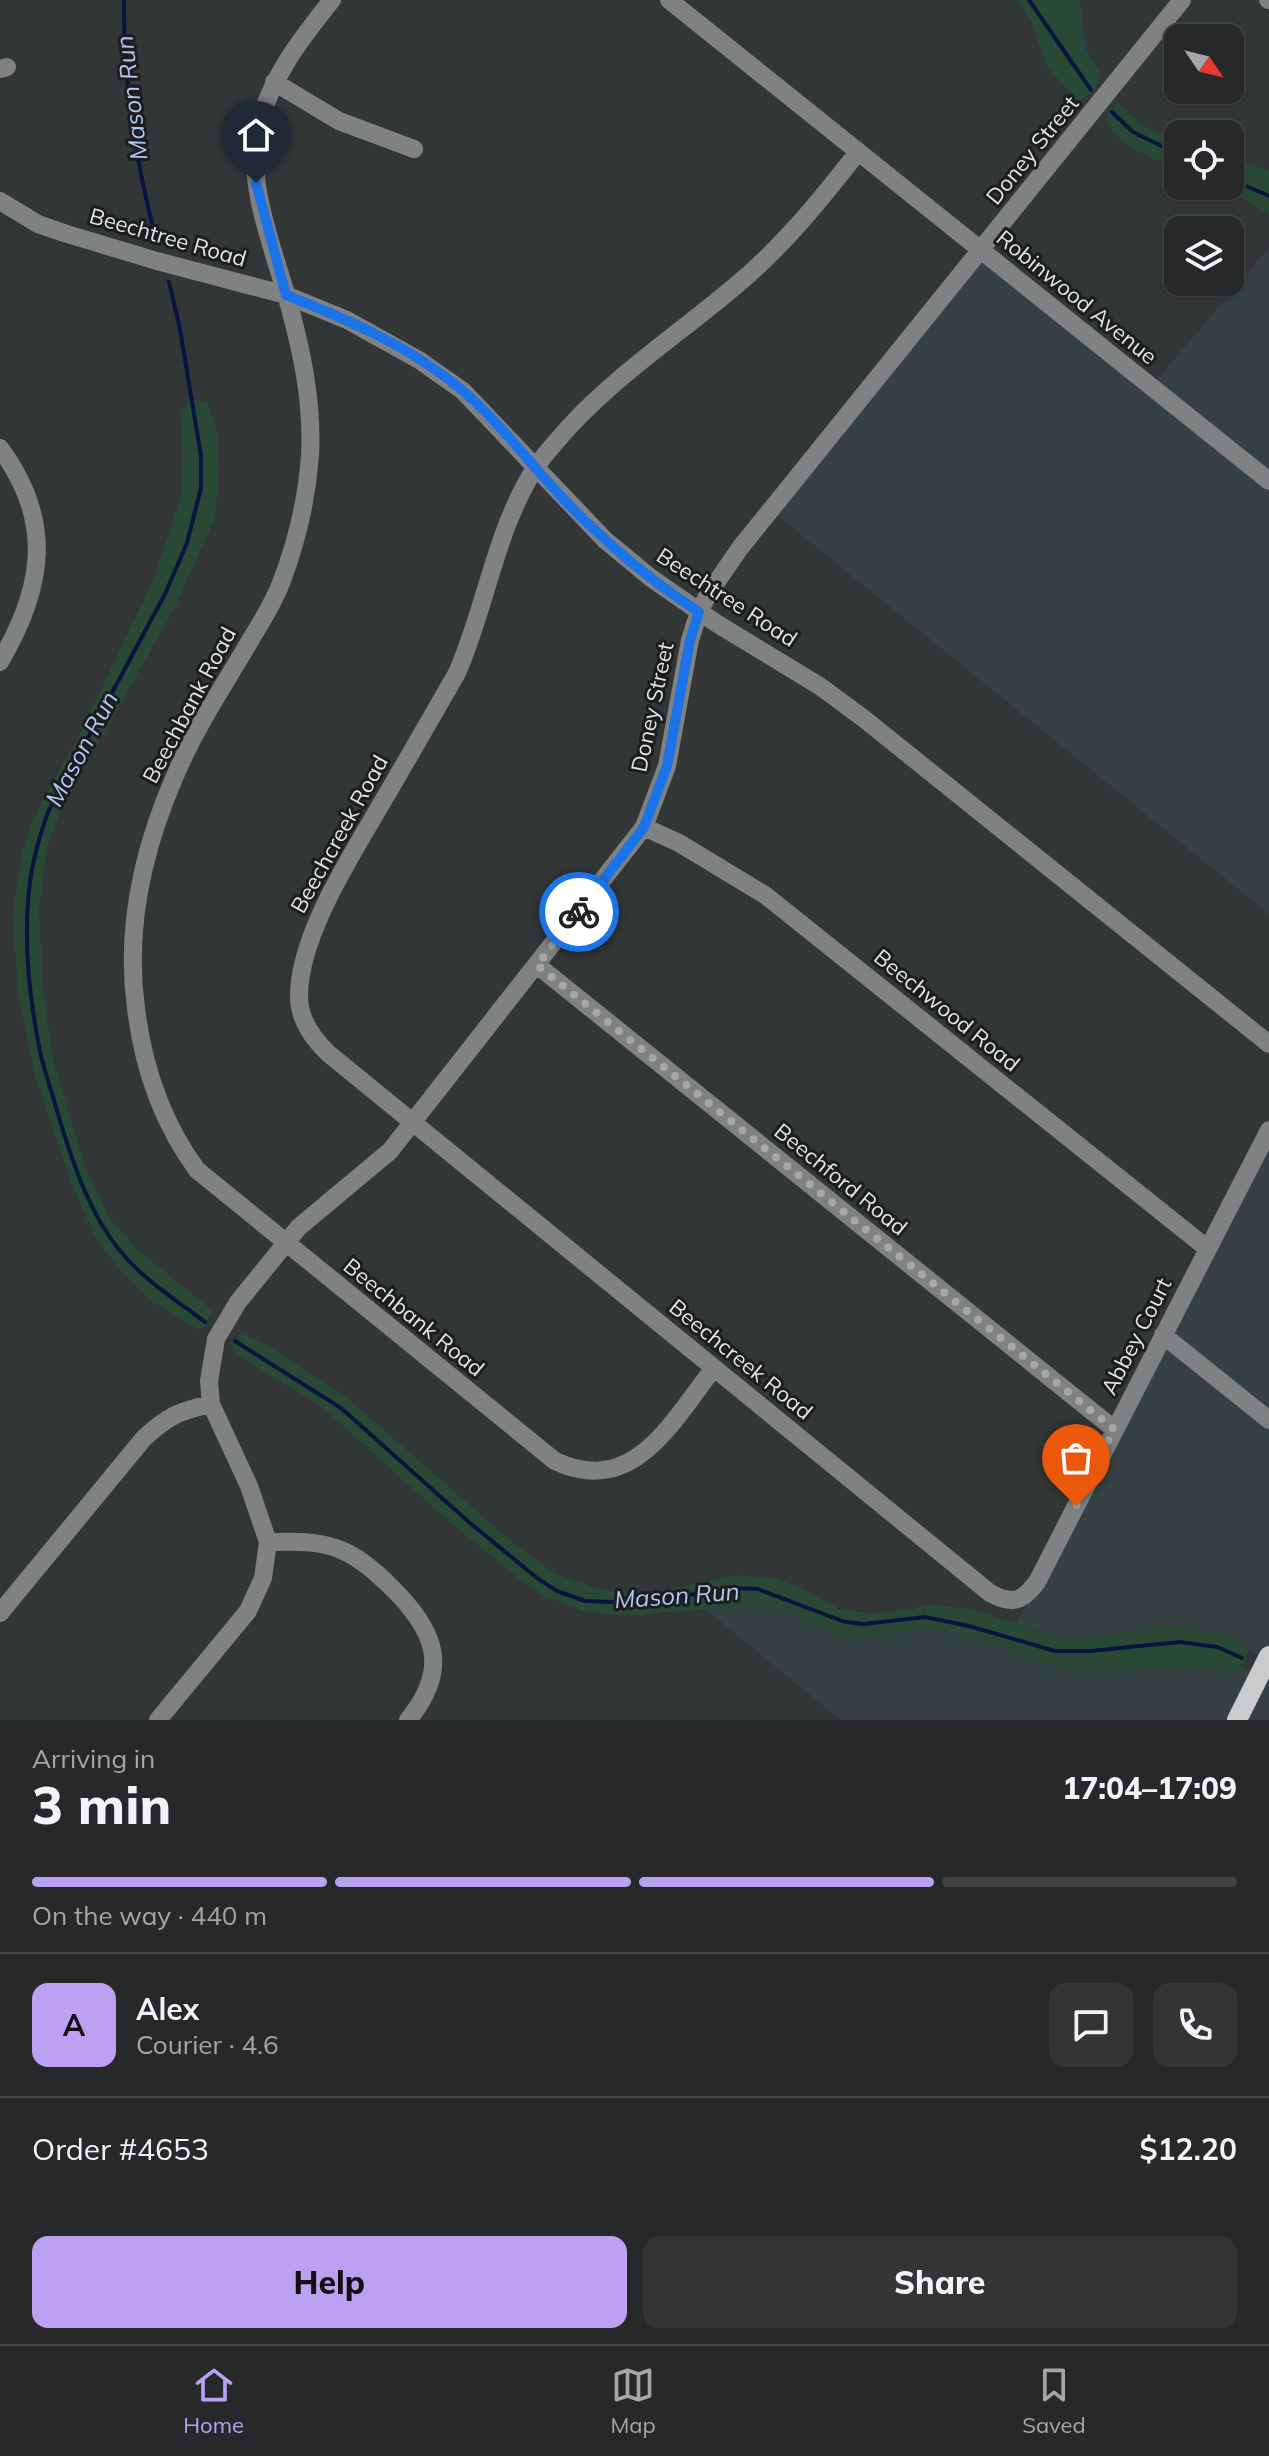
<!DOCTYPE html>
<meta charset="utf-8">
<style>
body{margin:0;font-family:Mulish,sans-serif;background:#323435;color:#f1f3f6;height:100vh;display:flex;flex-direction:column;font-size:30px;white-space:nowrap}
*{box-sizing:border-box;margin:0}
p{font-size:26px;color:#a4a6a8}
.icon{flex:none;width:44px;height:44px;fill:none;stroke:currentColor;stroke-width:2;stroke-linecap:round;stroke-linejoin:round}
.map{position:relative;height:1720px;overflow:hidden}
.details{display:flex;flex-direction:column;background:#262829;flex:1}
.details>*{flex:none}
.needle{width:52px;rotate:125deg}
.tools{position:absolute;left:1164px;top:24px;display:grid;gap:16px}
.tools a{display:grid;place-items:center;width:80px;height:80px;border-radius:16px;background:#262829;box-shadow:0 2px 6px #0004,0 0 0 2px #424446;font-size:40px}
.pin{position:absolute;display:grid;place-items:center;width:68px;height:68px;color:#fff;margin:-82px -34px;border-radius:50% 50% 50% 0;rotate:-45deg;box-shadow:0 0 8px #0007}
.pin .icon{rotate:45deg}
.courier{position:absolute;display:grid;place-items:center;width:80px;height:80px;margin:-40px;border:6px solid #1a73e8;border-radius:50%;background:#fff;color:#222;box-shadow:0 2px 10px #0007}
.headline em{font-style:normal;font-weight:800}
.headline div{display:flex;flex-direction:column-reverse}
.headline{display:flex;align-items:center;justify-content:space-between;height:136px;padding:0 32px}
h1{font-size:52px;font-weight:800;line-height:60px}
.bar{display:grid;grid-template-columns:repeat(4,1fr);gap:12px 8px;align-content:center;height:96px;padding:0 32px}
.bar i{height:10px;border-radius:6px;background:#424446}
.bar .selected{background:#bca0f2}
.bar p{grid-column:span 4}
.line{display:flex;align-items:center;gap:20px;padding:0 32px;border-top:2px solid #424446}
.line div{flex:1}
.round{display:grid;place-items:center;flex:none;width:84px;height:84px;border-radius:16px;background:#323435}
.button{display:flex;gap:16px;margin-top:auto;padding:16px 32px}
.button a{flex:1;height:92px;border-radius:16px;background:#bca0f2;color:#111;font-size:32px;font-weight:800;line-height:92px;text-align:center}
.button a+a{background:#323435;color:#f1f3f6}
.dock{display:flex;justify-content:space-around;align-items:center;height:112px;border-top:2px solid #424446;background:#262829;font-size:22px;color:#a4a6a8}
.dock a{display:grid;justify-items:center;gap:4px}
.dock .selected{color:#bca0f2}
.map>svg:first-child{display:block}
</style>
<div class="map">
<svg width="1269" height="1720" viewBox="0 0 1269 1720">
<rect width="100%" height="100%" fill="#333637"/>
<path fill="#364143" d="M1269,248V914L771,510L982,253L1151,387Z
M1269,1141V1664L1239,1642L1162,1626L1093,1637H1057L1017,1623Z
M748,1605L780,1609L838,1636L860,1638L934,1629L968,1636L1055,1667L1093,1671L1193,1666L1232,1672L1241,1666L1269,1684V1720H841L704,1608Z"/>
<path fill="#284a35" d="M1016,0H1079L1086,49L1101,75L1094,91L1079,102L1048,68L1030,19Z
M1118,102L1143,126L1178,139V168C1146,156 1124,149 1104,120Z
M1230,157L1269,171V214L1222,186H1230Z
M189,399L207,403L216,426L219,471L215,518L175,607L60,812L46,850L39,909L42,979L53,1062L85,1167L111,1220L139,1251L212,1310L206,1324L199,1330L151,1301L115,1264L94,1234L75,1192L35,1076L18,992L13,915L22,854L32,821L80,734L151,585L170,532L181,496L183,460L181,418Z
M241,1334L263,1343L344,1395L512,1542L554,1573L598,1589L640,1595L737,1575L778,1579L807,1591L839,1609L874,1614L933,1605L972,1609L1057,1637H1093L1162,1626L1220,1632L1239,1642L1249,1651L1241,1666L1232,1672L1193,1666L1093,1671L1055,1667L968,1636L934,1629L859,1638L838,1636L780,1609L748,1605L626,1616L584,1611L538,1594L452,1524L322,1407L234,1353L231,1342Z"/>
<g fill="none" stroke-linecap="round" stroke-linejoin="round">
<path stroke="#06163f" stroke-width="4" d="M124,0C123,81 136,164 157,243
M1029,0L1091,90
M1112,112L1133,132L1178,154
M1230,179L1269,196
M169,282L180,329L201,456V488L187,543L165,594L48,812C40,835 33,858 30,882C23,936 29,997 40,1051C45,1074 54,1098 60,1121C74,1166 90,1215 121,1252C144,1280 176,1300 205,1322
M235,1341L341,1408L470,1523L537,1578L557,1591L585,1601L637,1603L735,1588L758,1589L845,1622L864,1624L925,1617L969,1626L1055,1651H1090L1180,1642L1217,1647L1242,1658"/>
<path stroke="#7f8182" stroke-width="18" d="M332,0C300,40 270,78 258,129C246,181 272,245 286,294C301,347 313,400 310,455C307,498 296,544 281,583C274,602 262,621 251,639C225,684 195,728 175,776C143,849 125,927 136,1008C143,1067 162,1122 197,1170L555,1461C634,1498 672,1421 714,1368
M669,0L1269,481
M1268,0H1269
M0,69L7,67
M274,82L339,121L414,149
M858,152C822,198 785,244 740,282C683,331 620,372 569,427C557,441 544,454 534,470C495,532 486,607 457,673C431,718 406,762 380,806C350,858 299,936 299,996C299,1020 313,1039 329,1054L990,1593C1012,1605 1022,1602 1037,1582L1269,1130
M0,201L38,224L64,233L157,261L286,295L347,320L419,360L463,391L605,540L651,578L716,623L821,687L863,718L1269,1044
M0,448C54,521 44,587 0,662
M644,827L679,843L765,895L1208,1249
M537,965L1114,1429
M1163,1335L1269,1420
M268,1542C292,1542 319,1540 341,1550C359,1557 377,1573 391,1587C435,1630 451,1668 408,1720
M0,1613L144,1438C168,1416 179,1411 211,1404
M158,1720L248,1611L263,1578L268,1542L249,1486L211,1404L209,1381L216,1339L238,1302L299,1227L390,1151L644,827L667,766L690,640L699,612L709,593L740,548L1182,0"/>
<path stroke="#c9cbcd" stroke-width="20" d="M1237,1720L1269,1656"/>
</g>
<g fill="none" stroke-linecap="round" stroke-linejoin="round">
<path stroke="#a5a7a8" stroke-width="8" stroke-dasharray="0 14.4" d="M579,912L537,965L1114,1429L1076,1506"/>
<path stroke="#1a73e8" stroke-width="10" d="M256,183L286,295C349,320 411,347 463,391C499,422 527,460 559,494C601,539 648,579 699,612L690,640L667,766L644,827L579,912"/>
</g>
<g text-anchor="middle" stroke-width="6" stroke-linejoin="round" paint-order="stroke">
<g font-size="22" fill="#e2e4e5" stroke="#1c1d1e">
<text transform="translate(1032 150) rotate(-51)" y="8">Doney Street</text>
<text transform="translate(168 237) rotate(16)" y="8">Beechtree Road</text>
<text transform="translate(1077 297) rotate(39)" y="8">Robinwood Avenue</text>
<text transform="translate(727 597) rotate(33)" y="8">Beechtree Road</text>
<text transform="translate(189 705) rotate(-62)" y="8">Beechbank Road</text>
<text transform="translate(652 707) rotate(-78)" y="8">Doney Street</text>
<text transform="translate(339 834) rotate(-61)" y="8">Beechcreek Road</text>
<text transform="translate(947 1010) rotate(39)" y="8">Beechwood Road</text>
<text transform="translate(841 1179) rotate(39)" y="8">Beechford Road</text>
<text transform="translate(414 1317) rotate(39)" y="8">Beechbank Road</text>
<text transform="translate(1136 1336) rotate(-63)" y="8">Abbey Court</text>
<text transform="translate(741 1359) rotate(39)" y="8">Beechcreek Road</text>
</g>
<g font-size="24" font-style="italic" fill="#b2c8f4" stroke="#1c1d1e">
<text transform="translate(132 98) rotate(-97)" y="8">Mason Run</text>
<text transform="translate(82 749) rotate(-62)" y="8">Mason Run</text>
<text transform="translate(677 1596) rotate(-4)" y="8">Mason Run</text>
</g>
</g>
</svg>
<div class="tools">
<a><svg class="needle" viewBox="-14 -14 28 28"><path d="M0-13l5 13h-10z" fill="#e53935"/><path d="M0 13l5-13h-10z" fill="#a4a6a8"/></svg></a>
<a><svg class="icon" aria-label="locate" viewBox="0 0 24 24"><circle cx="12" cy="12" r="6"/><path d="M12 2v4M12 18v4M2 12h4M18 12h4"/></svg></a>
<a><svg class="icon" aria-label="layers" viewBox="0 0 24 24"><path d="M12 4l9 5-9 5-9-5zM3 14l9 5 9-5"/></svg></a>
</div>
<div class="pin" style="left:1076px;top:1506px;background:#ea580c"><svg class="icon" aria-label="bag" viewBox="0 0 24 24"><path d="M5 8h14l-1 12H6zM9 8a3 3 0 0 1 6 0"/></svg></div>
<div class="pin" style="left:256px;top:183px;background:#1f2937"><svg class="icon" aria-label="home" viewBox="0 0 24 24"><path d="M3 11l9-7 9 7M6 9v11h12V9"/></svg></div>
<div class="courier" style="left:579px;top:912px"><svg class="icon" aria-label="bike" viewBox="0 0 24 24"><circle cx="6" cy="16" r="4"/><circle cx="18" cy="16" r="4"/><path d="M6 16l4-8h5l3 8M10 8l3 8H6M13 5h3"/></svg></div>
</div>
<section class="details">
<div class="headline"><div><h1>3 min</h1><p>Arriving in</p></div><em>17:04–17:09</em></div>
<div class="bar"><i class="selected"></i><i class="selected"></i><i class="selected"></i><i></i><p>On the way · 440 m</p></div>
<div class="line" style="height:144px"><b class="round" style="background:#bca0f2;color:#111">A</b><div><b>Alex</b><p>Courier · 4.6</p></div><a class="round"><svg class="icon" aria-label="chat" viewBox="0 0 24 24"><path d="M4 5h16v11H9l-5 4z"/></svg></a><a class="round"><svg class="icon" aria-label="phone" viewBox="0 0 24 24"><path d="M5 4h4l2 5-3 2q2 4 5 5l2-3 5 2v4C11 20 4 13 5 4z"/></svg></a></div>
<div class="line" style="height:104px"><div>Order #4653</div><b>$12.20</b></div>
<div class="button"><a>Help</a><a>Share</a></div>
</section>
<nav class="dock">
<a class="selected"><svg class="icon" aria-label="home" viewBox="0 0 24 24"><path d="M3 11l9-7 9 7M6 9v11h12V9"/></svg>Home</a>
<a><svg class="icon" aria-label="map" viewBox="0 0 24 24"><path d="M3 6l6-2 6 2 6-2v14l-6 2-6-2-6 2zM9 4v14M15 6v14"/></svg>Map</a>
<a><svg class="icon" aria-label="saved" viewBox="0 0 24 24"><path d="M7 4h10v16l-5-4-5 4z"/></svg>Saved</a>
</nav>
